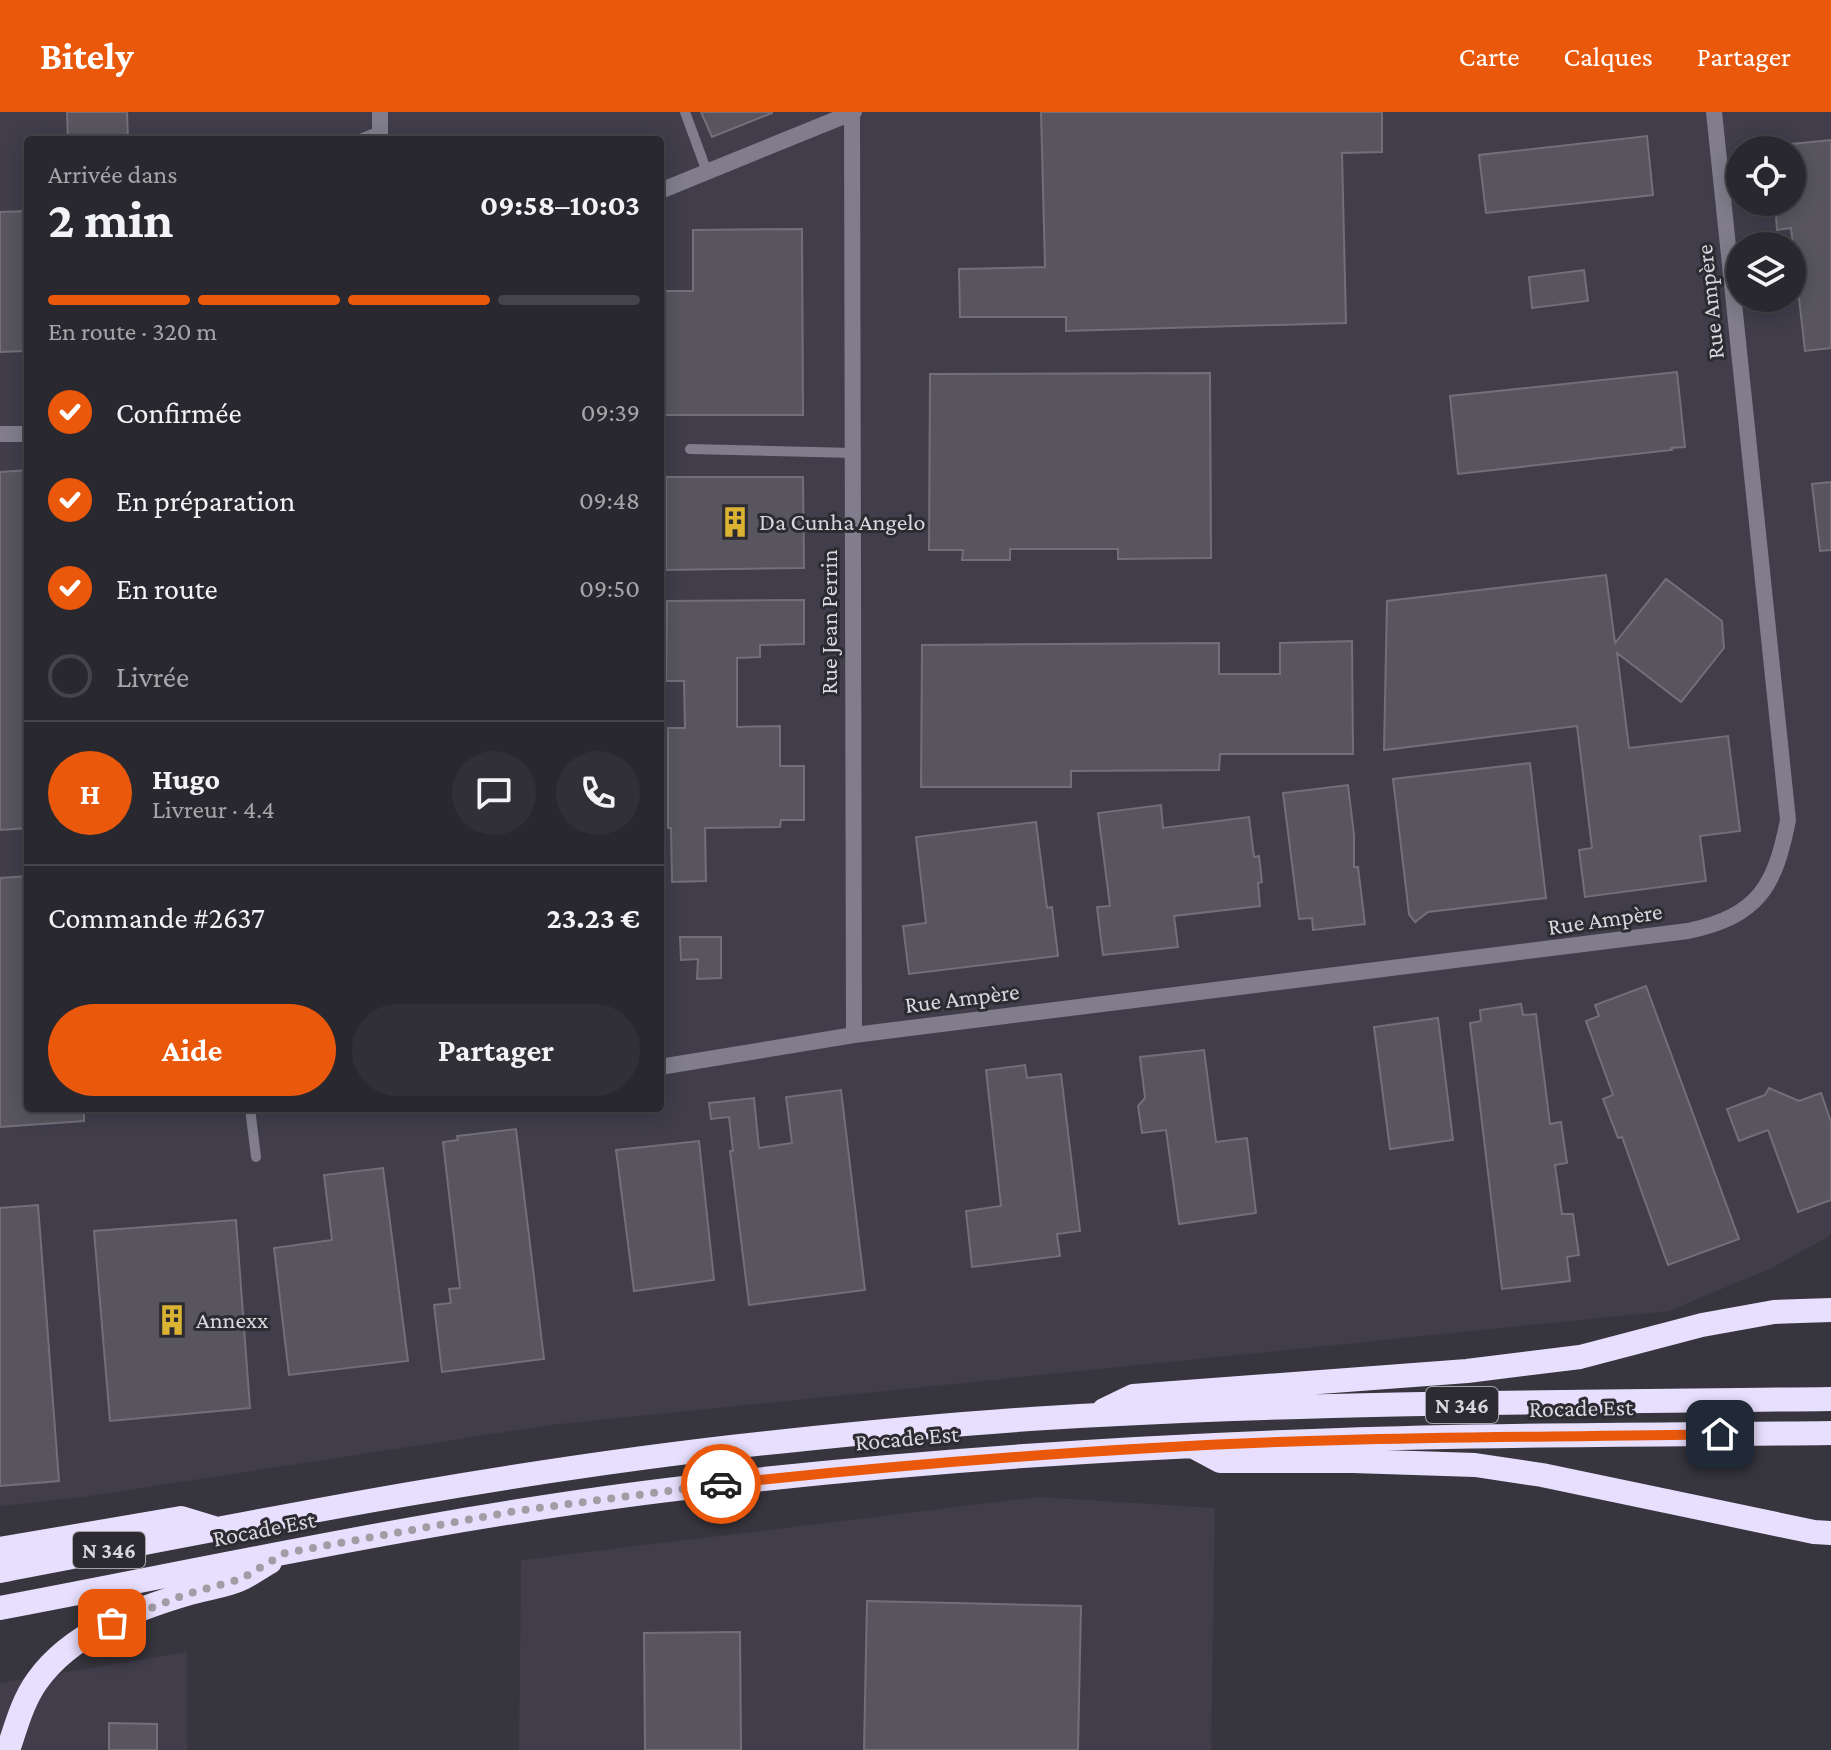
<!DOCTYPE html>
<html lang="fr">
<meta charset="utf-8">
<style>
body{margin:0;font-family:"Crimson Pro",serif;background:#313036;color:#f1f3f6;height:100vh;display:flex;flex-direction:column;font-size:30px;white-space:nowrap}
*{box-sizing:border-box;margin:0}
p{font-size:26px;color:#a5a6aa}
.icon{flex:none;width:44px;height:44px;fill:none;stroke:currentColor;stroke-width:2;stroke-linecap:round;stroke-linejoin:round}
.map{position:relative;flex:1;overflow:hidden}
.sheet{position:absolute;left:24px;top:24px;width:640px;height:976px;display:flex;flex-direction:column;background:#29282e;border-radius:8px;box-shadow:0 4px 20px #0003,0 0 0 2px #45444a}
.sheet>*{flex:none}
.buttons{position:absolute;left:1726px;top:24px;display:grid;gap:16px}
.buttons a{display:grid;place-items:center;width:80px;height:80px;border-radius:50%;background:#29282e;box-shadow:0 4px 20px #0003,0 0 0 2px #45444a;font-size:40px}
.pin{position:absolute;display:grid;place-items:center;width:68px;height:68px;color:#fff;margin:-34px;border-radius:16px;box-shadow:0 4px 12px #0006}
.courier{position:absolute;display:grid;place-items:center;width:80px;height:80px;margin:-40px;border:6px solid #ea580c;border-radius:50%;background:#fff;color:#222;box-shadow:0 2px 10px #0007}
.overview em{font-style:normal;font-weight:700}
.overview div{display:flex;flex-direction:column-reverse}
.overview{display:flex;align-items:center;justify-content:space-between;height:136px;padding:0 24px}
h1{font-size:52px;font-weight:700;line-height:60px}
.bar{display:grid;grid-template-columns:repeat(4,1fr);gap:12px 8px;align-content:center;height:96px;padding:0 24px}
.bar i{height:10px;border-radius:6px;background:#45444a}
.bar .selected{background:#ea580c}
.bar p{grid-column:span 4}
.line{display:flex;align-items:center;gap:20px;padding:0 24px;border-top:2px solid #45444a}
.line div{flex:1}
.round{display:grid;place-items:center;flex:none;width:84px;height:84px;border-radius:42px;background:#313036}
ol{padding:0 24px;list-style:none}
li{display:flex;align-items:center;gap:24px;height:88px}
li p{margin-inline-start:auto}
li .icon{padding:8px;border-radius:50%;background:#ea580c;color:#fff;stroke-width:4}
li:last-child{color:#a5a6aa}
li i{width:44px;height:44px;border:4px solid #45444a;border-radius:50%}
.action{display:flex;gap:16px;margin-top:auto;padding:16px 24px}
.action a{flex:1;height:92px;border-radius:48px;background:#ea580c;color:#fff;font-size:32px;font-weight:700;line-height:92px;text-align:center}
.action a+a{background:#313036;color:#f1f3f6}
header{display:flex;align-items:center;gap:48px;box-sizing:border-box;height:112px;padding:0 40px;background:#ea580c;color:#fff}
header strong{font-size:38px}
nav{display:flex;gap:44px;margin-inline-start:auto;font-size:28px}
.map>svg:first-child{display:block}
</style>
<header>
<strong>Bitely</strong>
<nav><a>Carte</a><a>Calques</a><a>Partager</a></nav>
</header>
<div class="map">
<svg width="1831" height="1638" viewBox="0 0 1831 1638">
<rect width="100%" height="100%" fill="#37353d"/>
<path fill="#413d4b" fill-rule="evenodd" d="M0,0H1831V1123L1772,1156L1669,1199L551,1313L83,1385L0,1394ZM28,28H660V996H28ZM1740,38H1792V90H1740ZM1740,134H1792V186H1740Z
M1038,1385L1215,1396L1211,1638H519L521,1448Z
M187,1540V1638H0V1571Z"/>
<path fill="#58555e" stroke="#726f79" stroke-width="2" d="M67,0H127L128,28H68Z
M701,0H772V1L712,25Z
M1041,0H1382V40L1342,41L1346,211L1066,219V205H960L959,157L1045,155Z
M1647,24L1653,83L1486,101L1479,43Z
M1831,28V236L1805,239L1791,116L1777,118L1775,90H1792V32Z
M28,99V223L24,224V239L0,240V100Z
M802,117L803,303H664L662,179H693V118Z
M1584,158L1588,189L1532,196L1529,165Z
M1677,260L1685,335L1671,336L1672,338L1458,362L1450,284Z
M1210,261L1211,446L1118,447V437H1010V448H962L963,438H929L930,262Z
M28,358V716L0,718V360Z
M666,365H803L804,456L666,458Z
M1831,370V438L1820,439L1812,372Z
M1606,463L1615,531L1666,467L1722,509L1724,536L1681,590L1617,541L1629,636L1728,624L1740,719L1700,724L1706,769L1585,785L1579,738L1592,736L1577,614L1384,638L1387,489Z
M804,488V532L760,533V545L737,546V615L780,614V654H804V708H781L780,715L705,716L706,769L672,770L671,716H668V616H685L684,569H666L667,489Z
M1352,529L1353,642H1220L1219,658L1071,659V675H921L922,533L1219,531V562H1280V531Z
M1530,651L1546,786L1428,800L1415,810L1409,802L1393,667Z
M1348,673L1354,723V755H1358L1365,812L1313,818L1312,806L1299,807L1283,681Z
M1161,693L1163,716L1249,705L1254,745L1259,744L1262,770L1258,771L1260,794L1174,804L1178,835L1103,843L1097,795L1110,794L1098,701Z
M1036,710L1047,796L1052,795L1058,844L909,862L903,814L926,811L916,725Z
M28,764V996H84V1009L0,1015V766Z
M680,825H721V866L697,867L698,847L681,848Z
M1646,874L1739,1127L1668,1153L1622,1025L1618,1026L1603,987L1613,983L1586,909L1599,904L1595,893Z
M1521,892L1523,903L1536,902L1550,1012L1561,1010L1567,1051L1555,1053L1562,1102H1573L1579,1143L1567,1145L1570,1169L1502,1177L1470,911L1481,909L1480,898Z
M1438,906L1453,1028L1390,1037L1374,915Z
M1204,938L1216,1030L1247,1026L1256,1101L1179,1112L1166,1018L1142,1021L1138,994L1145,986L1140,945Z
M1025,953L1027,966L1061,962L1080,1119L1057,1122L1060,1144L972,1155L966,1099L1001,1094L986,958Z
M1769,976L1799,989L1821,981L1831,1010V1088L1798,1100L1768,1018L1739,1029L1727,997L1765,983Z
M841,978L865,1178L749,1193L730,1039H733L729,1005L711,1007L709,991L754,986L759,1036L792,1031L786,985Z
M516,1017L544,1247L442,1260L434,1193L451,1191L449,1177L460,1176L443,1030L458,1028L457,1024Z
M699,1029L714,1168L634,1179L616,1038Z
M383,1056L408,1249L289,1263L274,1136L332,1128L324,1063Z
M38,1093L59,1369L0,1374V1096Z
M236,1108L250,1296L110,1309L94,1119Z
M867,1489L1081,1494L1078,1638H864Z
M740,1520L741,1638H645L644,1521Z
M109,1611L157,1612V1638H109Z"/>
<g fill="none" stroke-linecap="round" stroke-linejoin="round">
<path stroke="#817d8c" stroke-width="10" d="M685,0L707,60
M358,28L380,19
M690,337L853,341
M250,996L256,1045"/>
<path stroke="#817d8c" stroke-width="16" d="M852,1L854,923
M380,28V0
M660,79L854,0
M0,322H28
M660,955L854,923L1688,819C1759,804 1775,774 1788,708L1714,0"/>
<path stroke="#e7dffd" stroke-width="24" d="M1104,1298L1133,1284L1467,1259L1580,1245L1702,1213L1774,1200L1831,1198
M1192,1334L1220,1349H1353L1475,1353L1542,1363L1814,1420L1831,1421
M0,1437L181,1406L214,1416
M0,1459C261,1408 521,1356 786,1329C890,1318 995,1308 1099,1303C1343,1290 1587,1290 1831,1287
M0,1496C227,1453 454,1403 684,1376C902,1350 1121,1335 1340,1328C1504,1322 1667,1323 1831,1321
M8,1638C16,1615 22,1590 37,1569C71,1521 135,1497 190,1481C207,1476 227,1474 243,1466C253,1461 261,1455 270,1450"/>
</g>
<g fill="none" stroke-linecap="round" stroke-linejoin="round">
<path stroke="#a09ea4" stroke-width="8" stroke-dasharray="0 14.4" d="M112,1511L187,1482L241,1467L285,1441L516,1399L721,1372"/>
<path stroke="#ea580c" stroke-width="10" d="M721,1372C928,1350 1136,1333 1344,1328C1469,1324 1595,1325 1720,1322"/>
</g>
<defs>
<symbol id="building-bare" viewBox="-9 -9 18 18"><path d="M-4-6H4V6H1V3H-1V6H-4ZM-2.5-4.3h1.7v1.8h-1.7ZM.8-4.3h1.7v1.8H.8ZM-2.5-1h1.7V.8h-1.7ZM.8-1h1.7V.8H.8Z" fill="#dab333" stroke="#2d2b32" stroke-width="2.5" paint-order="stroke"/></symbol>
</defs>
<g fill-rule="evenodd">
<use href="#building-bare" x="713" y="388" width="44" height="44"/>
<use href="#building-bare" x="150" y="1186" width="44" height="44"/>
</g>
<g text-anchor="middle" stroke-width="6" stroke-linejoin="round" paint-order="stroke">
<g fill="#2d2b32" stroke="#a5a3a9" stroke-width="2">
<rect x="1426" y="1275" width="72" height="36" rx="6"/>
<rect x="73" y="1420" width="72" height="36" rx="6"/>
</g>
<g font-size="22" font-weight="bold" fill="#d8d7dc">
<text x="1462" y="1301">N 346</text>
<text x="109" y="1446">N 346</text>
</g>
<g font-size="24" fill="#d8d7dc" stroke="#2d2b32">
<text transform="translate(1710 190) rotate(-96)" y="8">Rue Ampère</text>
<text transform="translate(829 510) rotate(-90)" y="8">Rue Jean Perrin</text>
<text transform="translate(1605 807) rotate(-8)" y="8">Rue Ampère</text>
<text transform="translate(962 886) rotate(-7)" y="8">Rue Ampère</text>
<text transform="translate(1581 1296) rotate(-1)" y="8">Rocade Est</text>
<text transform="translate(907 1326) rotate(-5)" y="8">Rocade Est</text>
<text transform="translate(264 1417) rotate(-11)" y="8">Rocade Est</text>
</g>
<g font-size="24" fill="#d8d7dc" stroke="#2d2b32" text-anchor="start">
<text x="759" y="418">Da Cunha Angelo</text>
<text x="196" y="1216">Annexx</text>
</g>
</g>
</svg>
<div class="buttons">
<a><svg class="icon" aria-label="locate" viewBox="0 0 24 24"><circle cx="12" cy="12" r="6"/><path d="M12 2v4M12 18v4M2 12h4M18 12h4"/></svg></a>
<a><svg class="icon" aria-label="layers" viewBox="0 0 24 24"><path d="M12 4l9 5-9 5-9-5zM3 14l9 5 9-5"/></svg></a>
</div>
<div class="pin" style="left:112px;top:1511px;background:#ea580c"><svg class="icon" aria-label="bag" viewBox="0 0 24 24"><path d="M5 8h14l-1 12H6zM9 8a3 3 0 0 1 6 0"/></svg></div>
<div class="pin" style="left:1720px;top:1322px;background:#1f2937"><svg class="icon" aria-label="home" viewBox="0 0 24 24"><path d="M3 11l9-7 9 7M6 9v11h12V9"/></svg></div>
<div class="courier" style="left:721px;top:1372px"><svg class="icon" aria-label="car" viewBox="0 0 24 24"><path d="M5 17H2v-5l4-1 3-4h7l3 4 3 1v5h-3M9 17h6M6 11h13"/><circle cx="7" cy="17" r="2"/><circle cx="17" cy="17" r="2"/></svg></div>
<section class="sheet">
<div class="overview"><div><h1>2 min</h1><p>Arrivée dans</p></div><em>09:58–10:03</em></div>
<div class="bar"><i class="selected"></i><i class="selected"></i><i class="selected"></i><i></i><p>En route · 320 m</p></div>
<ol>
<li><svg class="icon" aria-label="check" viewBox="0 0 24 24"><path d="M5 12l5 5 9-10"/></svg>Confirmée<p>09:39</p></li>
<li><svg class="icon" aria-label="check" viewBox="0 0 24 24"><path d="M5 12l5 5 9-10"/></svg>En préparation<p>09:48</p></li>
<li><svg class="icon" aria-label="check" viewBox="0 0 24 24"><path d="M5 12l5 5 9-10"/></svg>En route<p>09:50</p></li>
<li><i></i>Livrée</li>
</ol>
<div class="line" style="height:144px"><b class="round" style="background:#ea580c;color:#fff">H</b><div><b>Hugo</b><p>Livreur · 4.4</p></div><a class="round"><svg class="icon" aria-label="chat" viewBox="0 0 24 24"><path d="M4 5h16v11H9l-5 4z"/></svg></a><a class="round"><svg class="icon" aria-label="phone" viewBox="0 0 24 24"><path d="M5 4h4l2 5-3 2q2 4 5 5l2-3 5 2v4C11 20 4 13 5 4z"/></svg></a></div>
<div class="line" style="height:104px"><div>Commande #2637</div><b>23.23 €</b></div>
<div class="action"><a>Aide</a><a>Partager</a></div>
</section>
</div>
